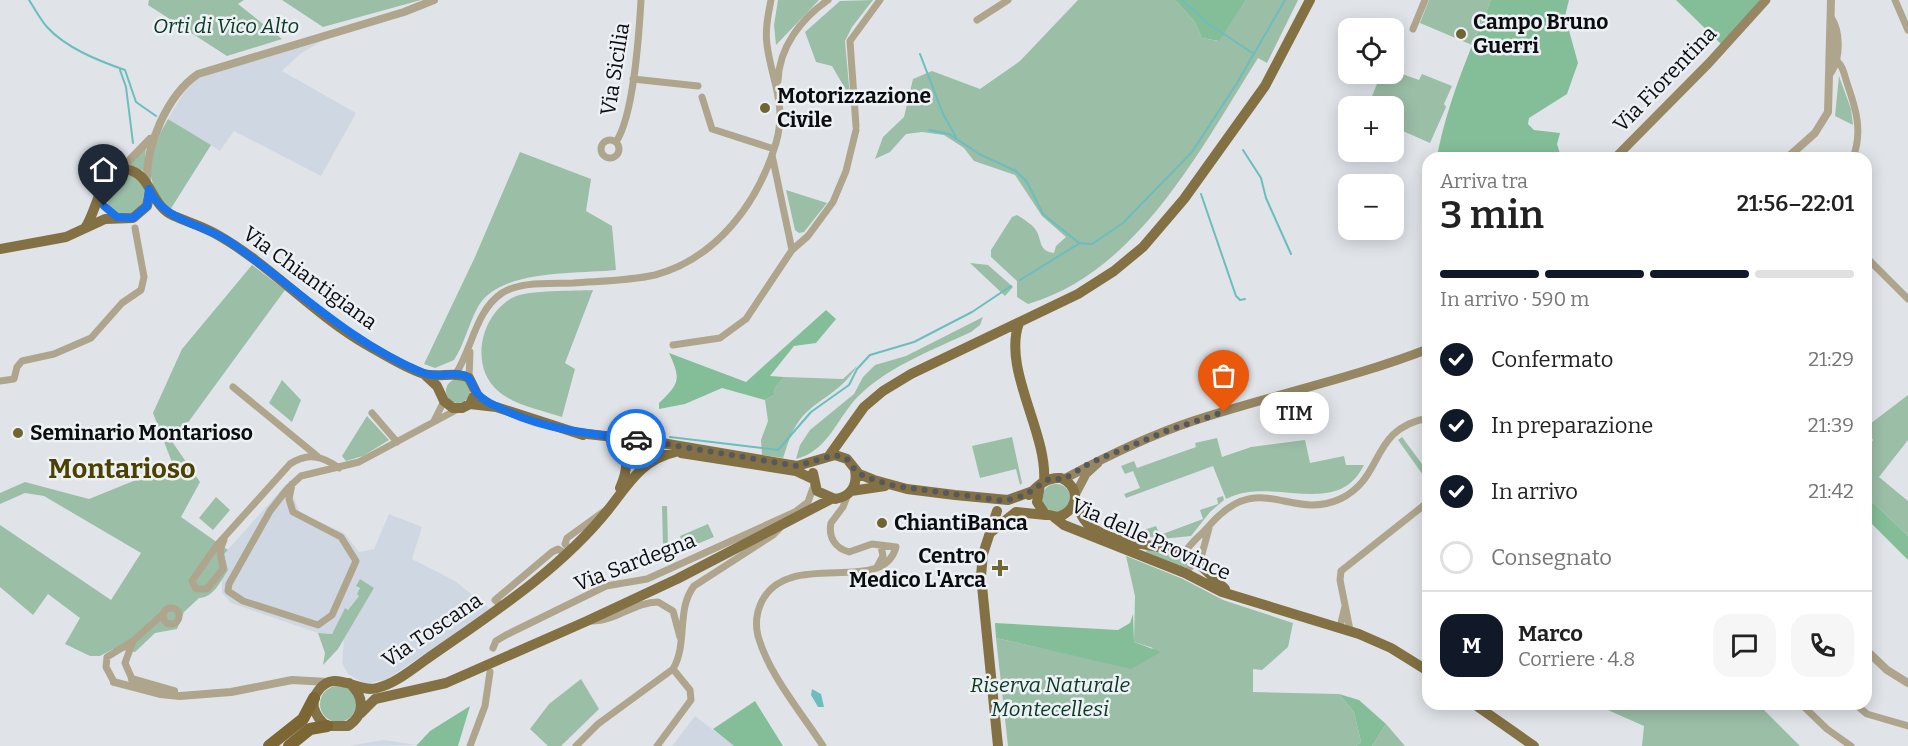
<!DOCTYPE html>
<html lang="it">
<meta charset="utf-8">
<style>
body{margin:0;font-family:Bitter,serif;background:#f6f6f6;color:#222;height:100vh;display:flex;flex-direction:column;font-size:22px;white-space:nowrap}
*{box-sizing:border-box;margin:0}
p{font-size:20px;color:#767676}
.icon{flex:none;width:33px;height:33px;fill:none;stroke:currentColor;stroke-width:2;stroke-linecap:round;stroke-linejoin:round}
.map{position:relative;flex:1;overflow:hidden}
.sheet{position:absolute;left:1422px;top:152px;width:450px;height:558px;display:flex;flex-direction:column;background:#fff;border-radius:18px;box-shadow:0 3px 15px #0003}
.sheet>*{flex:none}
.fabs{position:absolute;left:1338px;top:18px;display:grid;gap:12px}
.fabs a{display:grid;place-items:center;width:66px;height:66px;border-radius:12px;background:#fff;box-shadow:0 3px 15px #0003;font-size:30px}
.pin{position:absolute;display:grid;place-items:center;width:51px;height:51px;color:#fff;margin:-62px -26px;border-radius:50% 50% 50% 0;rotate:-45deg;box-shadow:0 0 6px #0007}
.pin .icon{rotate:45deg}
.courier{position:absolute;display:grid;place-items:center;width:60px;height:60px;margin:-30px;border:4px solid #1a73e8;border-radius:50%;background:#fff;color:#222;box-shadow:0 2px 8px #0007}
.bubble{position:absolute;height:42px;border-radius:18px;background:#fff;box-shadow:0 3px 15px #0003;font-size:20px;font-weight:600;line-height:42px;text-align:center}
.head em{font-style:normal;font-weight:600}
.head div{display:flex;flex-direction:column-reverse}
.head{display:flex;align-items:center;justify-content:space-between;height:102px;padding:0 18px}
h1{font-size:39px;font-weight:600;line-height:45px}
.bar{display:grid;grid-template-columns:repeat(4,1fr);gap:9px 6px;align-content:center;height:72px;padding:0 18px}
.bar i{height:8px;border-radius:4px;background:#e0e0e0}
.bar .current{background:#111827}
.bar p{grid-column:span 4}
.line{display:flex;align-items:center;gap:15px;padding:0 18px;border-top:2px solid #e0e0e0}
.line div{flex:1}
.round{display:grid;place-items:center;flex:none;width:63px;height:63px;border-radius:18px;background:#f6f6f6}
ol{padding:0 18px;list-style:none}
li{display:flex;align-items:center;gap:18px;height:66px}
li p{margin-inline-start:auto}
li .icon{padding:6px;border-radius:50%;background:#111827;color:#fff;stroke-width:4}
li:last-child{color:#767676}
li i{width:33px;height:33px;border:3px solid #e0e0e0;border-radius:50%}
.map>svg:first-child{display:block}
</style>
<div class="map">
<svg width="1908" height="746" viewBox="0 0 1908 746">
<rect width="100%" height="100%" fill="#e0e4e9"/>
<path fill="#cfd7e3" d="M327,38L300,54L282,71L356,113L321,176L234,131L220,151L168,119L184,92L198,78Z
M283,488L294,498L300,513L344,533L359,552L374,549L389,514L422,527L412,559L455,581L491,610L387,679L366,684L348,674L342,663L344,639L374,588L360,579L359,596L348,610L345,608L332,634L318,633L231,603L222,593V580L228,570L224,554Z
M695,716L734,746H672Z
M384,740L417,745L350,746L365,743Z"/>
<path fill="#9bbea7" d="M149,0H244L238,4L282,39L227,56L148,5Z
M282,0H421L323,27Z
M778,0H819L776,45L774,25Z
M873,0L852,27L845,41L850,97L832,66L816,62L805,32L840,1Z
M1078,0H1175L1195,22L1202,38L1218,41L1246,0H1298L1267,63L1258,58C1201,148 1138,272 1028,304L1017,297V281L991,257V250L1012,217L1017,215C1023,219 1034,225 1037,232C1042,242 1039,251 1054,253L1056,246L1066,237L1042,216L1015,175L974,161L964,148L944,135L922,132L906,134L890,152L875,159L883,137L904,117L913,79L932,71L980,89L1020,61Z
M1429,0H1491L1472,45L1420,23Z
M1394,71L1419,80L1422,74L1452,86L1444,104L1446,107L1430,143L1394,127V106H1368L1381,74H1394Z
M1839,76L1851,109L1853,125L1835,116Z
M168,119L211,145L170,210C140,178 148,154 168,119Z
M146,147L144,171L128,165Z
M520,152L591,179L586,211L612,226L616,270C578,274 501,269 479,305C469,322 465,343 454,360L435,368L424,364L475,257Z
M106 195a20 20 0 1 1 40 0a20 20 0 1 1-40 0Z
M786,190L827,203L804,232L799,233L795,230Z
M970,263L988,265L1013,287L1005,296Z
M252,265L285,290L173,443L200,482L181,517L228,550L224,554L228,570C221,581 213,598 199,598L184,612L177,629L155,633L135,652L113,649L100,656H90L65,644L80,618L48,594L33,615L0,587V525L111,600L141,553L44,496L25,493L0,504V493L25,482L89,499L173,465L153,413L182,349Z
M593,290L565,363L575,369L562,417C541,410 514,405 498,391C468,365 482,312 514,297C528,290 575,291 593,290Z
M983,317L980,325L971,332C931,351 883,368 853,402C835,424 826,451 796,459L800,445L810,430L854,394L863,377L875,365L906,356Z
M857,366C840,395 812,400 797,424C790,434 787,447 783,458L762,455L761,440L768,421L765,400L774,395L775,388L784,377L843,379Z
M446 391a12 12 0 1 1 24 0a12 12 0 1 1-24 0Z
M282,380L301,400L292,422L269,403Z
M1908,395V440L1879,477L1908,501V536L1866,496V449L1873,440L1866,427Z
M367,416L389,440L363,456L346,461L342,456Z
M1012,437L1022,483L1020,485L1016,469L980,478L972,446Z
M1402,437L1422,464L1428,466V482L1398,440Z
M1217,438L1222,457L1251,447L1305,440L1310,463L1344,456L1346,465H1364C1337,520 1273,475 1226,499L1213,466L1126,498L1124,494L1140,488L1133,471L1125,474L1121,466L1134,461L1137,468L1196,447L1195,443Z
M1042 498a14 14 0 1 1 28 0a14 14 0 1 1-28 0Z
M1223,496L1224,500L1210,512L1191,536L1161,539L1141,535V531L1156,526L1160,535L1203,519L1200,510L1218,504L1217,498Z
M216,497L230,510L213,530L199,518Z
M662,506H667L668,545H663Z
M708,524L714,537L685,549L680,536Z
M1147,549L1168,553L1190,563L1184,568L1146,552Z
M1126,556L1183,579L1223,600L1293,623L1288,647L1262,670L1253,669V692L1339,694L1354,712L1361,742L1356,746H1008L996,638L1131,668L1153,648L1134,642L1135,596Z
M360,579L374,588L338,649L323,665L325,653L318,633L332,634L345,608L348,610L359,596L357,594L360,588L356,586Z
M581,679L599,709L561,746H548L530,729L549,704Z
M320 704a18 18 0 1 1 36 0a18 18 0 1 1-36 0Z
M1602,704H1706L1708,706L1711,704H1758L1800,746H1642L1644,726L1601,707Z
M1386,724L1405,746H1372Z"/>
<path fill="#84be99" d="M1175,0H1246L1219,41L1202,38L1195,22Z
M1491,0H1569L1565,16L1578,63L1567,94L1529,118L1528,124L1534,130L1560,133L1557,144L1561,157H1437C1447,103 1470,50 1491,0Z
M1676,0H1762L1722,45Z
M826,310L836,319L816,343L794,346L770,376L784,377L775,388L774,395L765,400L722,388L685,404L659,409V403C680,383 681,379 669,353L746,382Z
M1866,496L1908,536V560L1866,518Z
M1133,614L1134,642L1161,652L1131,669L996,638L995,623L1118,630L1130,623Z
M1339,694L1359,700L1386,724L1372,746H1356L1361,742L1354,712Z
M755,701L783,746H734L713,729Z
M470,706L458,746H416L430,731Z"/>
<path fill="#6cbdbd" d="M812,689L821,694L824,707H818L811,695Z"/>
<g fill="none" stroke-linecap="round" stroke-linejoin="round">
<path stroke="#6cbdbd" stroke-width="2" d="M29,0C35,9 40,19 47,27C66,48 99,61 125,70L136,102L156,116
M1182,0L1210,25L1254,54
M920,54L943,114L956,137
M120,70L126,87L133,143
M929,130L949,134L979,154L1016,171L1027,182L1043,214L1079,243
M1243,150L1261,178L1266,198L1291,254
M1201,194L1236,296L1240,300L1245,299
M1020,280L1080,243L1092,244L1123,223L1192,152L1237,83L1285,0
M670,437L778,450L811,412L849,385L857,369L870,355L914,342L972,312L1011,286"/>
<path stroke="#afa58d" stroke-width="7" d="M1895,0L1908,30
M977,20L1008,0
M1413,29L1425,0
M1834,59C1843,64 1844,74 1847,83C1856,109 1863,131 1853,158
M633,79L698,86
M778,81C779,47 801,19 828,0
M702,97L712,129L774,149
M856,126L850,41L880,0
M601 149a9 9 0 1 1 18 0a9 9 0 1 1-18 0Z
M616,142C634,115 639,34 641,0
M772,155L792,250
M1866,257L1908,299
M673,345L720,338L746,319L792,250L808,236L833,202L846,171L856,130
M455,375C472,350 475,311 502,293C521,281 551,284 573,283C600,281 628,281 655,275C717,258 758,203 776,143C787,104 772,82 767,45C765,30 768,15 771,0
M469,378L470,352
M0,381L14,379L17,367L22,361L54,354L91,338L122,303L141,290L144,277L135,228
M233,387L317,456
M372,413L397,442
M434,421L444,401
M292,484L289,499L293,512L341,537L356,561L332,615L318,625L243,601L228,591L229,584L270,511L288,488L301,476L359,462L458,409
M224,540L220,550L223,569L207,589H196L192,581L217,545L290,464C308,452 322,456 339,468
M571,550L565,544L567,538L603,512
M1184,554C1190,543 1200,536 1208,527C1259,467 1289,522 1340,499C1385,478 1369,429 1428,418
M877,567L883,556L881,546
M1185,573L1202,554L1209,528
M502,606L495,600L552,552L558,549L566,554
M163 616a8 8 0 1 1 16 0a8 8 0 1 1-16 0Z
M592,621C616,621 635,602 658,602L673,611L680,637
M1340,627L1345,606
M1350,630L1340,580L1341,571L1428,502
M493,648L496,641L506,635L606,586L647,579L795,512L808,502L814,485
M132,679L125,663L133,641
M114,682L106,667L107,657L133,641L163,614
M1801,704L1827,729L1851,746
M1855,704L1867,714L1908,726
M470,746L485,706L490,672
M576,746L598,724L673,669C688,644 676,609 694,586L773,535L779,529
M657,746L691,700L690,690L673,669
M823,746C801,712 769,675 758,636C755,624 757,611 762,601C789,548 883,597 896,547L872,544L849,552C835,548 828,537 831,523L843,507L848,494"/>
<path stroke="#afa58d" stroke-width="8" d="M1831,72C1840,58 1840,32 1831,18
M1787,158L1815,133L1828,112L1831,0
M120,170L150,139
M147,183C145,147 167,95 198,74L404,12L434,0
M1866,650L1887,670L1908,683
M132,679L174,691
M114,682L160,694L180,696L231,692L292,680L328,682"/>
<path stroke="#968662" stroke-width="9" d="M1615,158L1709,63L1766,0
M1064,479C1105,457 1148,436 1193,421C1271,395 1351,379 1428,349
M1075,495L1086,474L1098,463"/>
<path stroke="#837043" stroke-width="10" d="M85,228C98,210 100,168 127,170C151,172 150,206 174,216C188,222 202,226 216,234C270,264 313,314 367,345C385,355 405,368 424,374C439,378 456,371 469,378L476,392L470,404
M0,249L66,237L105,219L133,218L147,206L150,192
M1019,323C1002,369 1048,433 1044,482
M424,374L437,386L444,401L453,408H462L470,404L496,407L583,435
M578,433L650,441L797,466L835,455L847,459L859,474L874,480L907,489L955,495L1008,500L1033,491
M611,441C631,451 628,470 620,488
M681,453L796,471L813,479
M829,456L864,407L883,391L911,374L1078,294L1114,271L1143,247L1184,199L1265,86L1310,0
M627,465L635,450L650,441
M813,473L817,491L835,499C850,497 858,486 855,470
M851,491L885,486
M1029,495C1038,485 1047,477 1061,478C1081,487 1079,510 1058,517L1045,514L1037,502L1040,485
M1075,502C1079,510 1082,520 1090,526C1116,547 1157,541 1187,556C1201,563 1213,578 1225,589
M997,511L983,554L981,576L998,746
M1054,517L1064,525L1185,573L1222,592L1359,634L1391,648L1428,671
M991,532L1016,512L1046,515
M349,683C365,696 365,715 348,726H327C320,721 316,716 314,708C313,702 314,696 318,691C334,667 357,694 377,688C394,684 410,671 424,661C488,616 558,572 608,510C627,486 642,459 675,452
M1474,704L1534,746
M360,714L375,699L446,683L587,621L677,579L831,499"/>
<path stroke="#7b6634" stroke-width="12" d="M269,746L303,719L314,698
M289,746L310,729L327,726"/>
</g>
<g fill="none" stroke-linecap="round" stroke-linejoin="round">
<path stroke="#56585b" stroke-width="6" stroke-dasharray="0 10.8" d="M636,439L797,466L835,455L847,459L855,470L865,477L895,486L1005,501L1025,495L1049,479H1064L1090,463L1169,430L1224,412"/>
<path stroke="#1a73e8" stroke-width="8" d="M104,206L117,217L133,218L147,206L149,189C163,221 203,224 230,242C294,286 348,341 421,372C436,379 455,371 465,376C474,380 472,388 477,393C481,398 490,404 496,406C539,429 589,434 636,439"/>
</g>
<g fill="#6e6532" stroke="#edf1f6" stroke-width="2">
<circle cx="1461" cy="34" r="6"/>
<circle cx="765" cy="108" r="6"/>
<circle cx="18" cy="433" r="6"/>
<circle cx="882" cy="523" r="6"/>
<path d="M997 559h6v6h6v6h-6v6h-6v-6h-6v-6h6z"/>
</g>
<g text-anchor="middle" stroke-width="5" stroke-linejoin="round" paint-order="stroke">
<g font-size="21" font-weight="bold" fill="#0c0d0f" stroke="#edf1f6" text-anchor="start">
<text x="1473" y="29">Campo Bruno<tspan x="1473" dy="24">Guerri</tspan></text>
<text x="777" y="103">Motorizzazione<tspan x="777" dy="24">Civile</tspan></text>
<text x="30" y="440">Seminario Montarioso</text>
<text x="894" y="530">ChiantiBanca</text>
<text x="986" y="563" text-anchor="end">Centro<tspan x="986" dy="24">Medico L'Arca</tspan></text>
</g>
<g font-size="21" font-style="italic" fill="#0a3921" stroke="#edf1f6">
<text x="226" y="33">Orti di Vico Alto</text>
<text x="1050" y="692">Riserva Naturale<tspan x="1050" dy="24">Montecellesi</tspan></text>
</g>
<g font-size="21" fill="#0c0d0f" stroke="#edf1f6">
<text transform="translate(615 69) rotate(-81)" y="7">Via Sicilia</text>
<text transform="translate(1665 79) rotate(-46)" y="7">Via Fiorentina</text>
<text transform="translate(310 278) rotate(36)" y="7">Via Chiantigiana</text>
<text transform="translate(1151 539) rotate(24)" y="7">Via delle Province</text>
<text transform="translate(635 562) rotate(-21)" y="7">Via Sardegna</text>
<text transform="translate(432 630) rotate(-34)" y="7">Via Toscana</text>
</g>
<g font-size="27" font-weight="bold" fill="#4c4200" stroke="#edf1f6">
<text x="122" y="478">Montarioso</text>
</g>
</g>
</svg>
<div class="fabs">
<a><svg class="icon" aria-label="locate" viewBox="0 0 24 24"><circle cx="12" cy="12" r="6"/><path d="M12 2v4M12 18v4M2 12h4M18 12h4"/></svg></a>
<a>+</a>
<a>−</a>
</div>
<div class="pin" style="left:1224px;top:412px;background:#ea580c"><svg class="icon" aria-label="bag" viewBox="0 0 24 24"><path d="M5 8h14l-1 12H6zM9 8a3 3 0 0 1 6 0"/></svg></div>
<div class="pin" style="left:104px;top:206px;background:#1f2937"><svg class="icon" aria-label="home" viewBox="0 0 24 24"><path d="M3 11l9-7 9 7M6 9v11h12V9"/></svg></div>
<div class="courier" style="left:636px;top:439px"><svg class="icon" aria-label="car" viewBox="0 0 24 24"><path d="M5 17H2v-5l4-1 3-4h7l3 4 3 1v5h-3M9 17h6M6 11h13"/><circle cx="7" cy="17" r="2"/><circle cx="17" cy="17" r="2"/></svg></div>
<div class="bubble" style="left:1260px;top:392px;width:69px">TIM</div>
<section class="sheet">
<div class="head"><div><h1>3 min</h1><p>Arriva tra</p></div><em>21:56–22:01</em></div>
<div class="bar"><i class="current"></i><i class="current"></i><i class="current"></i><i></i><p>In arrivo · 590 m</p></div>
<ol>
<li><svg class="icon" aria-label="check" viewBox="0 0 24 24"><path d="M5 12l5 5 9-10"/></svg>Confermato<p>21:29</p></li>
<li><svg class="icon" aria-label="check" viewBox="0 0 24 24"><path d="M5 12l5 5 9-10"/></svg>In preparazione<p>21:39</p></li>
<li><svg class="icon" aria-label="check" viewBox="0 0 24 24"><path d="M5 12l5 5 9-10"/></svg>In arrivo<p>21:42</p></li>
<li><i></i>Consegnato</li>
</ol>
<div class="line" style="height:108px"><b class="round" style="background:#111827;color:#fff">M</b><div><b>Marco</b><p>Corriere · 4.8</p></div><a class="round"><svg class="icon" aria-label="chat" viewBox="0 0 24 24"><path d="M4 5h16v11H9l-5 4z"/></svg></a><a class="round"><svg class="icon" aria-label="phone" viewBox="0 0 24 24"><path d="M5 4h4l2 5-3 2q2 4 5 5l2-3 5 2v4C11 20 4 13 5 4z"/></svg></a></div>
</section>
</div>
